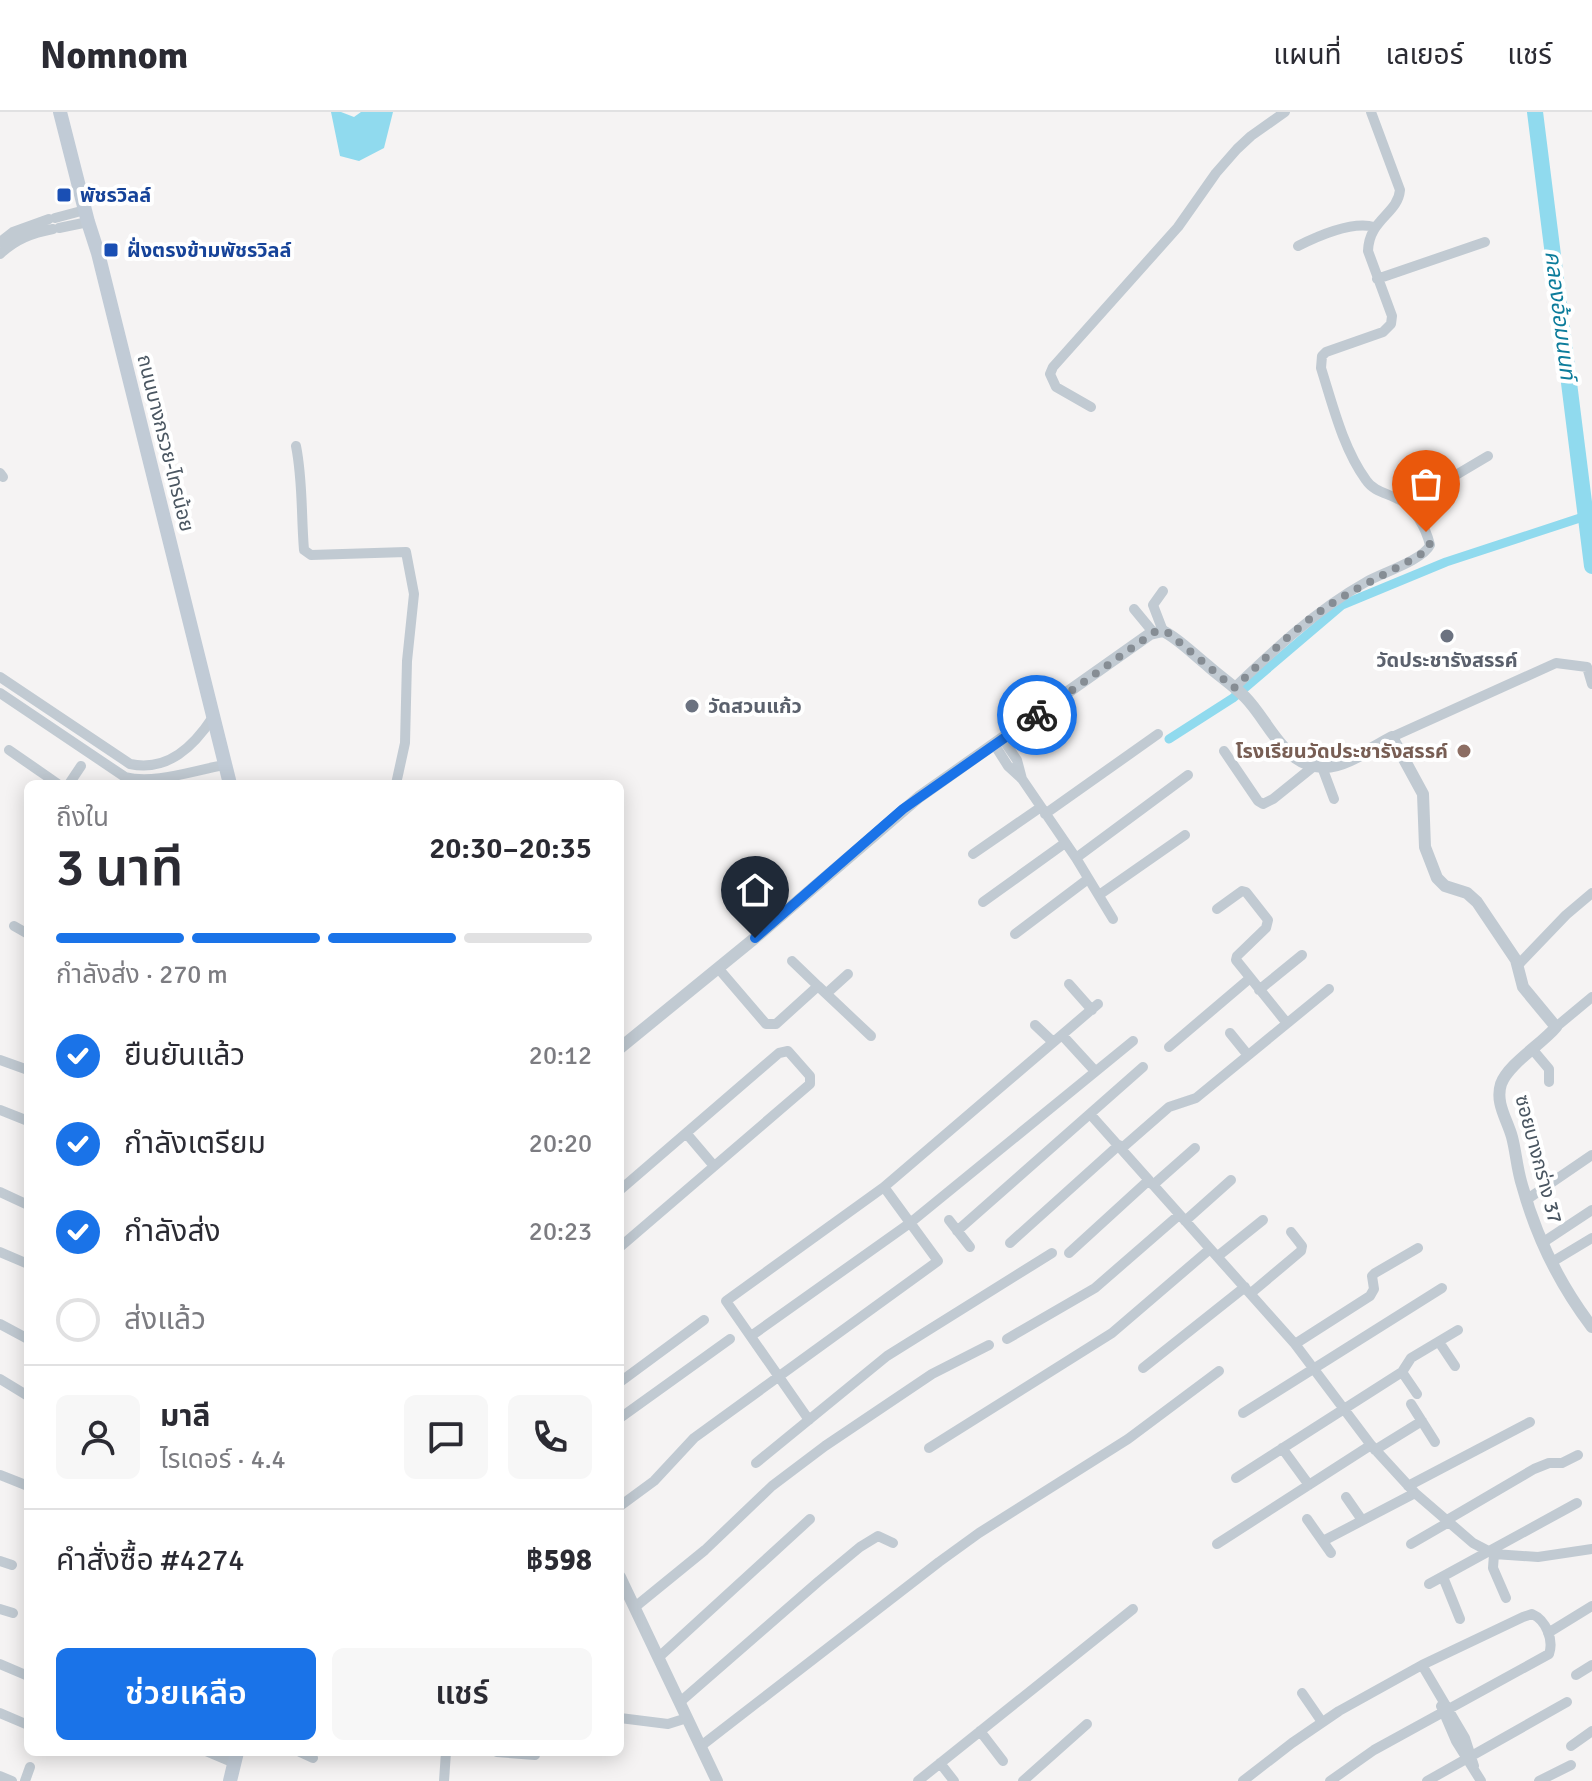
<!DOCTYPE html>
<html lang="th">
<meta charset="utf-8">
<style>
body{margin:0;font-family:Signika,"Noto Sans Thai",sans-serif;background:#f7f7f7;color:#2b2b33;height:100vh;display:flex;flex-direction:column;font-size:30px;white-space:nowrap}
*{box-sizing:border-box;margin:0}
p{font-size:26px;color:#7c7c81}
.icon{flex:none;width:44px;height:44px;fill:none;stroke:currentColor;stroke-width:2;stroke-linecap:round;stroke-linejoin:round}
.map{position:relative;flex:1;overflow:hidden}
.drawer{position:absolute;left:24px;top:668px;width:600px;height:976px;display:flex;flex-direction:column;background:#fff;border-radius:12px;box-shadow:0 4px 20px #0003}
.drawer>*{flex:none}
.pin{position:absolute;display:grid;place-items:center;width:68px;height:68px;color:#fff;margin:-82px -34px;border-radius:50% 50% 50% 0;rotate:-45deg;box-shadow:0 0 8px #0007}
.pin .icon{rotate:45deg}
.courier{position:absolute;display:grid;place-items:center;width:80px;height:80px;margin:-40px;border:6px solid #1a73e8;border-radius:50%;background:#fff;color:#222;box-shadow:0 2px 10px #0007}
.headline em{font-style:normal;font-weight:600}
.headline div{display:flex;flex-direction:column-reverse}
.headline{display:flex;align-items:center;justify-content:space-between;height:136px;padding:0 32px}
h1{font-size:52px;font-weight:600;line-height:60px}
.bar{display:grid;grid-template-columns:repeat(4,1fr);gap:12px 8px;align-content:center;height:96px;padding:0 32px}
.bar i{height:10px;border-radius:6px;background:#e1e1e2}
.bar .selected{background:#1a73e8}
.bar p{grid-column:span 4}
.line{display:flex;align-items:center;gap:20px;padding:0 32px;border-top:2px solid #e1e1e2}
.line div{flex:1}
.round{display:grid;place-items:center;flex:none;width:84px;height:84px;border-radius:12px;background:#f7f7f7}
ol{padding:0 32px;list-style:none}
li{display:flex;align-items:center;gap:24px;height:88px}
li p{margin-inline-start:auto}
li .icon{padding:8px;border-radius:50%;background:#1a73e8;color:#fff;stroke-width:4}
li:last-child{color:#7c7c81}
li i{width:44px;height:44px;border:4px solid #e1e1e2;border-radius:50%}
.action{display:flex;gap:16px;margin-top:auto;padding:16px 32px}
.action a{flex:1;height:92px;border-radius:12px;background:#1a73e8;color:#fff;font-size:32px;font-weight:600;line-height:92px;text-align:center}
.action a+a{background:#f7f7f7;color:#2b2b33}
header{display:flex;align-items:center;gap:48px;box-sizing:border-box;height:112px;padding:0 40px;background:#fff;border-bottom:2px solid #e1e1e2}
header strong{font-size:38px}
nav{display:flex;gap:44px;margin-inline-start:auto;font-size:28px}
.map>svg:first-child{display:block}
</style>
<header>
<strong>Nomnom</strong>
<nav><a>แผนที่</a><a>เลเยอร์</a><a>แชร์</a></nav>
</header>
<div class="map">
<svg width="1592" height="1669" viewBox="0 0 1592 1669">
<rect width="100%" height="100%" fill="#f5f3f3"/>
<path fill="#90daee" d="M331,0H341L354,5L361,0H393L384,36L359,49L340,44Z"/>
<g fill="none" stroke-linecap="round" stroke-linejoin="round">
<path stroke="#90daee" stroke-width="9" d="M1169,627L1233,586L1342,493L1446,450L1586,404"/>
<path stroke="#90daee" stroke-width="16" d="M1535,0L1592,454"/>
<path stroke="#c1cad2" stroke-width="10" d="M55,106L85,98
M59,116L88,110
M0,130L13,120L49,107
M1298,134C1318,124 1353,109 1374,115
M0,142C16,127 32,121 53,117
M1377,167L1485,130
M1091,295L1056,275L1050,262L1053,255L1178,115L1216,61L1237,37L1251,24L1285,0
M296,334C303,369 301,402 304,438L311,443L406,440L414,482L407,549L405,631L396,672
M0,361L3,365
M1407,392L1488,344
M1163,479L1153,493L1163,519
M1134,497L1153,520
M0,565L130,652C168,660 194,634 213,605
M1234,576C1275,537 1316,498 1366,470C1382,461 1423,448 1430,433C1426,416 1414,394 1398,387C1387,381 1374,380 1366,368C1343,336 1333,294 1321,256L1322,244L1326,240L1383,220L1391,212L1392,204L1368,139C1369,107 1398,102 1400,78L1371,0
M0,581L125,665C154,673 194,658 225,653
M1392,625L1556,551L1587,555L1592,572
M1002,626L1017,648L1022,667
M994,632L1008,654L1022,667L1076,746L1188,663
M9,638L58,672
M1224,639L1258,689L1263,692L1273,687L1314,654
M1322,655L1334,687
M69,672L81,654
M1045,702L1158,622
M973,742L1041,695
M1076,746L1113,807
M1099,783L1185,723
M983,790L1065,731
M1217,797L1242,779L1246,780L1268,808L1266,816L1237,844L1236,848L1286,910
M14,814L28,822
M1015,822L1088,767
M792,849L818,874
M1518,853L1566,803L1592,781
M718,856L766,912H776L818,874L871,924
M1069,872L1092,898
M1259,878L1302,843
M827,881L848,862
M1035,913L1053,930
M1556,915L1592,885
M1230,921L1247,942
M1062,923L1095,959
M1169,935L1249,867
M1533,938L1549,957V970
M0,948L28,958
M0,998L28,1009
M1090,1002L1295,1232L1371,1333L1415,1381L1473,1431L1494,1442L1538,1445L1592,1437
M686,1021L714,1054
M1122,1036L1169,995L1196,986L1329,877
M1153,1073L1195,1036
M620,1078L779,941L788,939L810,964V972L620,1135
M0,1080L28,1093
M1526,1088L1592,1043
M949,1108L970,1135
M1185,1109L1231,1068
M957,1119L1143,955
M1010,1131L1119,1033
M1542,1131L1592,1098
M0,1140L28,1152
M1069,1141L1149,1068
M1218,1144L1263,1108
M1552,1150L1592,1126
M1251,1181L1301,1139L1302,1134L1291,1120
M0,1212L28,1227
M751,1224L910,1111L1133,929
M1007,1227L1095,1176L1179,1103
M1439,1230L1455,1254
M1295,1232L1370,1184L1374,1177L1372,1164L1375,1161L1418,1136
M1143,1256L1245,1175
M1402,1260L1417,1282
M0,1267L28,1284
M620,1270L704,1208
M1411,1292L1435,1330
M1243,1301L1442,1176
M620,1306L730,1227
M809,1308L726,1189L884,1075L1098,892
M929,1336L1112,1221L1210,1137
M1282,1336L1309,1373
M1375,1338L1422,1309
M756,1351L887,1244L1052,1141
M0,1363L28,1374
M1236,1366L1402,1260L1411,1246L1458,1218
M1408,1374L1530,1310
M1346,1385L1362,1408
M620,1394L654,1369L694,1326L938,1149L884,1075
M1307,1407L1331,1441
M1447,1408L1534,1357L1549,1351H1562L1578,1343
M1323,1429L1415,1381
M1217,1432L1371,1333
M1411,1432L1449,1410
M1494,1442L1493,1456L1506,1486
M0,1449L12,1453
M1443,1465L1460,1507
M1429,1472L1577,1391
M635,1495L705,1438L772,1374L825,1334L932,1262L989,1233
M0,1497L13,1501
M1548,1521L1592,1494
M659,1545L810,1407
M0,1552L28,1564
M1422,1553L1465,1626L1474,1654
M1576,1563L1592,1553
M1302,1581L1322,1610
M680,1590L819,1469L860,1435L878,1424L893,1431
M1441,1594L1456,1629L1481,1669
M0,1601L28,1613
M620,1606L668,1612L687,1606
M980,1619L1003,1649
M701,1634L939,1450L979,1421L1128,1327L1219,1259
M1571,1634L1592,1619
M208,1640L234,1651
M300,1640L313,1646
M497,1640L535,1643
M940,1651L954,1669
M0,1664L12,1669
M25,1669L30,1655
M444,1669L446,1640
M918,1669L1133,1497
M1023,1669L1087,1612
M1243,1669L1292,1631L1339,1599L1422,1553L1523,1505L1532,1502C1546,1508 1554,1528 1549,1542L1374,1638L1330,1669
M1427,1669L1567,1590
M1539,1669L1571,1653"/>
<path stroke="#c1cad2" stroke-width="12" d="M620,936L755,826L919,685L1150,522L1163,519C1179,527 1193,542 1207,553C1219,564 1233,573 1245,585C1269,609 1284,656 1325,655C1347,655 1372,635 1392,625L1423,682L1425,735L1437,766L1445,774L1467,781L1477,790L1516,848L1523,875L1556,915C1542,932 1508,952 1501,972C1495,991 1507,1007 1512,1025C1516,1040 1517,1057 1522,1073C1536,1124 1560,1173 1592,1215
M620,1465L717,1669"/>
<path stroke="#c1cbd6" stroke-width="14" d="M60,0L88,110L98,141L230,672
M230,1669L237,1640"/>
</g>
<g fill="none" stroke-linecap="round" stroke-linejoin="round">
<path stroke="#868d94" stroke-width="8" stroke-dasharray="0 14.4" d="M1037,603L1156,519L1167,520L1234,576C1264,548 1293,517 1328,494C1360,473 1394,459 1426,439L1430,433L1426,420"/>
<path stroke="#1a73e8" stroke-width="10" d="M755,826L903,697L1037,603"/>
</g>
<g fill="#1a4fb4" stroke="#fff" stroke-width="3">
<rect x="56" y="75" width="16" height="16" rx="4"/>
<rect x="103" y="130" width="16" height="16" rx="4"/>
</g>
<g fill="#6b7280" stroke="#fff" stroke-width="3">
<circle cx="1447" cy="524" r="8"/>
<circle cx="692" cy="594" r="8"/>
</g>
<circle fill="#8d6e63" stroke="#fff" stroke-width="3" cx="1464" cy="639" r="8"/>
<g text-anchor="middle" stroke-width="8" stroke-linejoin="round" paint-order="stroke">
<g font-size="20" font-weight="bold" fill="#164399" stroke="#fff" text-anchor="start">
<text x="80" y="90">พัชรวิลล์</text>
<text x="127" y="145">ฝั่งตรงข้ามพัชรวิลล์</text>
</g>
<g font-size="20" fill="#4a5661" stroke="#fff">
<text transform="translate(166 331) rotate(76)" y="7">ถนนบางกรวย-ไทรน้อย</text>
<text transform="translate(1539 1047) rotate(75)" y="7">ซอยบางกร่าง 37</text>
</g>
<g font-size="20" font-weight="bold" fill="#5b616d" stroke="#fff">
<text x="1447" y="555">วัดประชารังสรรค์</text>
<text x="708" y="601" text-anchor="start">วัดสวนแก้ว</text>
</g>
<g font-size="20" font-weight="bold" fill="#785e54" stroke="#fff" text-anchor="end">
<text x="1448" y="646">โรงเรียนวัดประชารังสรรค์</text>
</g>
<g font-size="22" font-style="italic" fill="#0c7c9b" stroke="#fff">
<text transform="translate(1561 203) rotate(83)" y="8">คลองอ้อมนนท์</text>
</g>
</g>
</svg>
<div class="pin" style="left:1426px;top:420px;background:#ea580c"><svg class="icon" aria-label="bag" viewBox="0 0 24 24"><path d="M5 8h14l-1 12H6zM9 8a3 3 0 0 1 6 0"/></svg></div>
<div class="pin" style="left:755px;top:826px;background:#1f2937"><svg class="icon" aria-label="home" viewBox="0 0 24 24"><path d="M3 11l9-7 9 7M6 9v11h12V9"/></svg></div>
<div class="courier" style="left:1037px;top:603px"><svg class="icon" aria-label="bike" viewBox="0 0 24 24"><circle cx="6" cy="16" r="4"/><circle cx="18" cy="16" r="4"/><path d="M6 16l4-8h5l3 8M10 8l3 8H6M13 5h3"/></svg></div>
<section class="drawer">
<div class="headline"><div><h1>3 นาที</h1><p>ถึงใน</p></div><em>20:30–20:35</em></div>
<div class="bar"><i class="selected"></i><i class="selected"></i><i class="selected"></i><i></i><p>กำลังส่ง · 270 m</p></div>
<ol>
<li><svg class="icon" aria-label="check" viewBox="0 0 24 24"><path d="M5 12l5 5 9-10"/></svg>ยืนยันแล้ว<p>20:12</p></li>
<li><svg class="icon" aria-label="check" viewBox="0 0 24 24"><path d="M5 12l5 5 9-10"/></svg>กำลังเตรียม<p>20:20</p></li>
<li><svg class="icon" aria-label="check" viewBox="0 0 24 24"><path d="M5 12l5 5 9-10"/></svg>กำลังส่ง<p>20:23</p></li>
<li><i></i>ส่งแล้ว</li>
</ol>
<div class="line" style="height:144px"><a class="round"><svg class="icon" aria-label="person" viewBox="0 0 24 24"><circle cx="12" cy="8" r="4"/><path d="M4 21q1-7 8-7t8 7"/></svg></a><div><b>มาลี</b><p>ไรเดอร์ · 4.4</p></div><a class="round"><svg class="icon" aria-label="chat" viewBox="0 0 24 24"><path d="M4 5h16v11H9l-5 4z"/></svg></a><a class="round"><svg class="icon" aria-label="phone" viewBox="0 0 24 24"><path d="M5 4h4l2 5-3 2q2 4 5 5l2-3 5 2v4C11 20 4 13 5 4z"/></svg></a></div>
<div class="line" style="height:104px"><div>คำสั่งซื้อ #4274</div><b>฿598</b></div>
<div class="action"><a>ช่วยเหลือ</a><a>แชร์</a></div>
</section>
</div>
